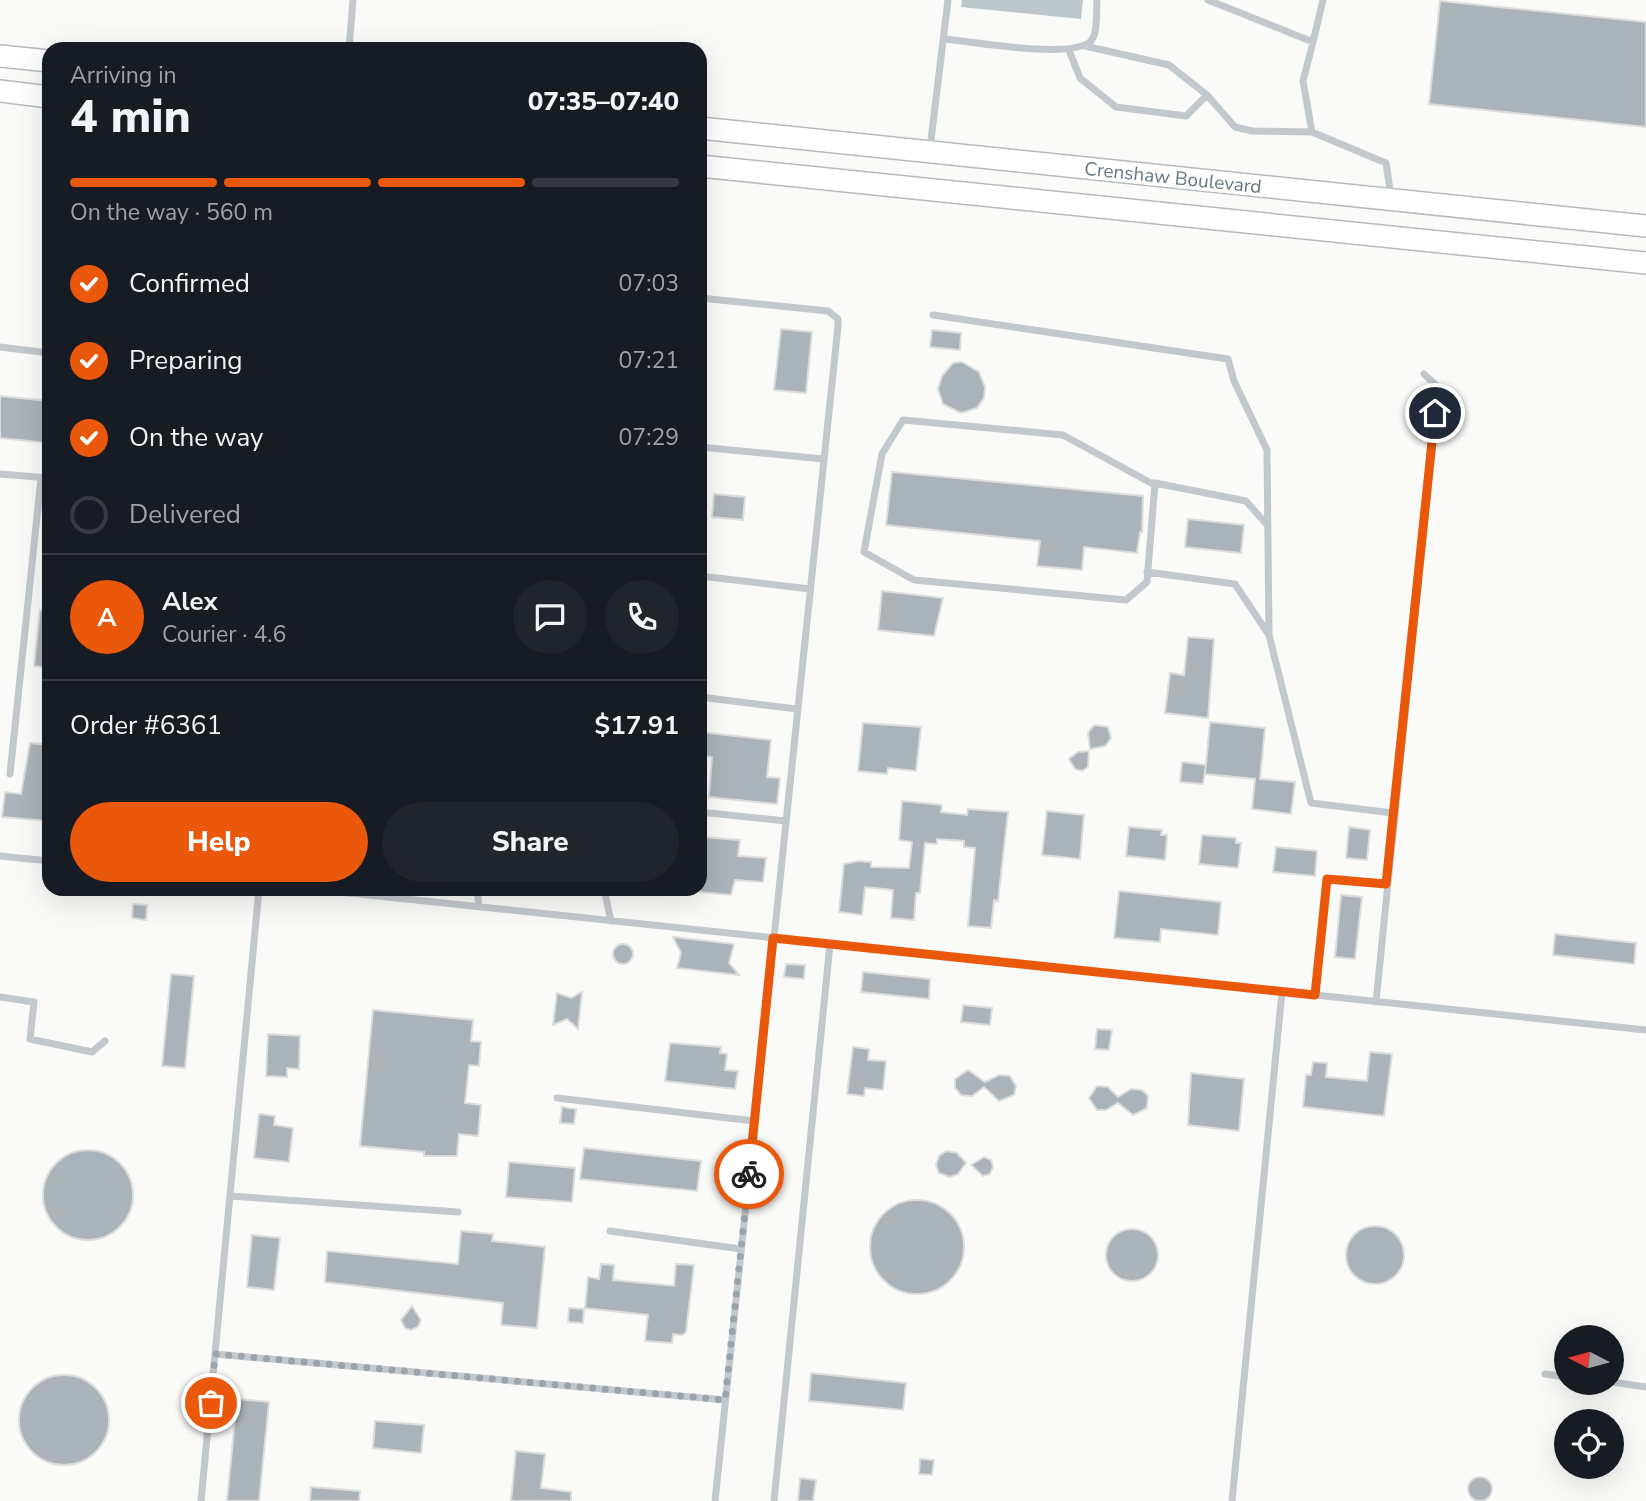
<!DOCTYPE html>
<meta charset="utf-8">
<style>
body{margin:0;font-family:"Nunito Sans",sans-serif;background:#20242c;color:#f1f3f6;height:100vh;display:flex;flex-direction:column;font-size:26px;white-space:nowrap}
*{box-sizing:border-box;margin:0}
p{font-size:23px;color:#9ea1a6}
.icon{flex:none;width:38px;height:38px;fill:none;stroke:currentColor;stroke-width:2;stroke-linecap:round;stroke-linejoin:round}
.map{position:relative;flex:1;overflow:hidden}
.side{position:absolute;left:42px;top:42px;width:665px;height:854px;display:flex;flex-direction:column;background:#171b24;border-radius:21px;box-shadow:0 7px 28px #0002}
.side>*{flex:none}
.needle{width:46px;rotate:276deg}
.fabs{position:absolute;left:1554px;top:1325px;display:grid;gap:14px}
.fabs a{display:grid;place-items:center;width:70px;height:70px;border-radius:50%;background:#171b24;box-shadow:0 7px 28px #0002;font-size:35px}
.pin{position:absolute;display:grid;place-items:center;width:60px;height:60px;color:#fff;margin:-30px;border:4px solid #fff;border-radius:50%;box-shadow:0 2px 7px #0007}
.courier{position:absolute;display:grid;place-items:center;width:70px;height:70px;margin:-35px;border:5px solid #ea580c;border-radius:50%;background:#fff;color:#222;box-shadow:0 2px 9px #0007}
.headline em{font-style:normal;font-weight:800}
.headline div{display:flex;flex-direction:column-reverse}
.headline{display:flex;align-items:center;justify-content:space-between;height:119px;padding:0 28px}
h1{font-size:46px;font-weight:800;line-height:52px}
.bar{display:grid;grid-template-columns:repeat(4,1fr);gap:10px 7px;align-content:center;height:84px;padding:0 28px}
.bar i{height:9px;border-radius:5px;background:#363941}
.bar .current{background:#ea580c}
.bar p{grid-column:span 4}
.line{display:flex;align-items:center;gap:18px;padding:0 28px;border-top:2px solid #363941}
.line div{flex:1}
.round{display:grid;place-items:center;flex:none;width:74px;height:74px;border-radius:37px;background:#20242c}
ol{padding:0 28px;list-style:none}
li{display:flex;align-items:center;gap:21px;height:77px}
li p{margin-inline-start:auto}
li .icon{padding:7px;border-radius:50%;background:#ea580c;color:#fff;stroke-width:4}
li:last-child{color:#9ea1a6}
li i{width:38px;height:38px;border:4px solid #363941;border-radius:50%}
.primary-button{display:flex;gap:14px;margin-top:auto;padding:14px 28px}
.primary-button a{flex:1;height:80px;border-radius:42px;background:#ea580c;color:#fff;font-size:28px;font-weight:800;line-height:80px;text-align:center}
.primary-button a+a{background:#20242c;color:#f1f3f6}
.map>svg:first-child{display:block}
</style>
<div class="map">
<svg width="1646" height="1501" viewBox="0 0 1646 1501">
<rect width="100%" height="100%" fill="#fafaf8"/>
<path fill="#bbc7cb" d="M962,0H1083L1081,19L961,7Z"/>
<path fill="#aab3b9" stroke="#dcdcda" stroke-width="2" d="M1440,1L1646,22V127L1429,104Z
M781,329L812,332L806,393L774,390Z
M932,330L961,333L960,350L930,347Z
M962,362L979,372L985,387L984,398L977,408L961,413L943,404L938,389L942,376L953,363Z
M0,396L49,401V443L0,438Z
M892,472L1143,496L1142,532H1140L1137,553L1084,547L1082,570L1037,566L1040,541L886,525Z
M714,494L745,497L743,520L712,517Z
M1188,519L1244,525L1241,553L1185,547Z
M882,591L943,598L934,636L878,630Z
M40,610L49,611V668L34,666Z
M1188,637L1214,639L1208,718L1165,713L1170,673L1184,675Z
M1210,722L1265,728L1260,779L1295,782L1291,814L1252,809L1255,779L1205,774Z
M863,723L921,727L916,771L888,768L887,774L858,771Z
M1094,725L1108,727L1111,738L1105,746L1090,749L1088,733Z
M700,732L771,740L767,777L780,778L777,804L709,797L712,757L700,755Z
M30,743L49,745V821L2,817L5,792L21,794Z
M1089,751L1088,767L1082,771L1075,769L1069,759L1078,752Z
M1182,762L1206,765L1203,784L1180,782Z
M902,801L942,805L941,812L967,815L968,809L1008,812L998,901L994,900L991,928L968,926L975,848L964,847V841L937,839V844L925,843L920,893H916L914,920L891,918L893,890L865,887L862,915L839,912L844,864L858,861L871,862V867L909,868L912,842L899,840Z
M1047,811L1084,815L1080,859L1042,855Z
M1129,827L1162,830L1161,835H1167L1165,860L1126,856Z
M1349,827L1370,830L1367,860L1346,858Z
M1202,835L1236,838V843H1241L1238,868L1199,864Z
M700,837L740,840L738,856L766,858L763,882L735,880L731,895L700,892Z
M1276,847L1317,851L1315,876L1273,872Z
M1119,891L1221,902L1218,935L1161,929L1160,942L1114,938Z
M1341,895L1362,897L1355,959L1335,957Z
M133,904L147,905L146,920L132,918Z
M1555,934L1636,943L1634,964L1553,955Z
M673,937L734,944L729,963L739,975L677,968L681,953Z
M613 954a10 10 0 1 1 20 0a10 10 0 1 1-20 0Z
M786,964L805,965L804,979L784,977Z
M863,972L930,979L929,999L861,992Z
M171,974L194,976L185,1068L162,1066Z
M582,992L578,1029L567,1019L553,1025L557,993L571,998Z
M963,1005L992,1008L990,1025L961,1022Z
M373,1010L473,1020L471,1041L481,1042L479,1066L469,1065L465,1103L481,1105L478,1136L459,1134L457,1156H424V1152L360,1146Z
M1097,1029L1112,1030L1109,1050L1095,1049Z
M268,1034L300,1036L299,1069L287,1068V1077L266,1076Z
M670,1043L721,1047L720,1053L727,1054L725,1070L738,1071L735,1089L665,1081Z
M853,1047L869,1049L868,1060L886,1061L883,1090L865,1088L864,1096L847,1094Z
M1370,1052L1392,1054L1384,1116L1303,1107L1306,1075H1311L1313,1062L1327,1063L1326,1077L1367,1081Z
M968,1070L985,1082L999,1075L1010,1076L1016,1086L1014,1095L999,1101L984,1087L972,1096L961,1095L955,1088V1079Z
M1191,1073L1244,1079L1239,1131L1188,1125Z
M1097,1086L1108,1087L1118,1097L1131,1089L1142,1090L1148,1096L1147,1108L1133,1115L1118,1103L1106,1110H1097L1089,1098Z
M562,1107L576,1109L574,1124L560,1123Z
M259,1114L275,1116L274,1125L293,1128L289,1162L254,1158Z
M584,1148L701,1161L697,1191L580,1179Z
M43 1195a45 45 0 1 1 90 0a45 45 0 1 1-90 0Z
M946,1151L957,1153L966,1163L958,1174L950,1177L939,1173L936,1165L939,1156Z
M984,1157L991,1160L993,1167L990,1174L983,1176L971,1165Z
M509,1162L575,1168L572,1202L506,1197Z
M870 1247a47 47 0 1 1 94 0a47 47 0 1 1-94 0Z
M1346 1255a29 29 0 1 1 58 0a29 29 0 1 1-58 0Z
M1106 1255a26 26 0 1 1 52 0a26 26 0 1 1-52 0Z
M461,1231L493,1234L492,1241L545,1247L537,1328L501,1325L503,1303L325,1282L327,1251L458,1264Z
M252,1235L280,1238L274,1290L247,1287Z
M601,1264L614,1265L613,1280L674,1286L676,1264L694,1265L686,1332L682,1335L673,1334L672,1343L645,1341L648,1315L585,1308L588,1277L599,1279Z
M412,1306L421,1320L418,1327L411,1330L405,1328L401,1320Z
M569,1308L584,1309L583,1323L568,1322Z
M811,1373L906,1383L903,1410L809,1401Z
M19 1420a45 45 0 1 1 90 0a45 45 0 1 1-90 0Z
M237,1399L269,1402L259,1501H227Z
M375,1421L424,1425L421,1453L373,1448Z
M516,1451L545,1454L541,1488L571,1492V1501H511Z
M920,1459L934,1460L932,1475L919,1474Z
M1468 1489a12 12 0 1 1 24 0a12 12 0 1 1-24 0Z
M800,1478L816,1480L813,1501H798Z
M311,1487L360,1491L359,1501H310Z"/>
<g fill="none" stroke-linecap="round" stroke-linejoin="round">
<defs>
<path id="primary" d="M0,56L49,61
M0,91L49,97
M700,128L1646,226
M700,166L1646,263"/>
</defs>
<use href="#primary" stroke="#b5babe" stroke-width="24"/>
<path stroke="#c3c8cc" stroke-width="7" d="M1208,0L1313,42L1323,0
M944,39C970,41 1081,62 1093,38C1098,29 1096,11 1097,0
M1085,46L1169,65L1207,95L1235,127L1252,131L1312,132L1386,163L1391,196
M349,49L353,0
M1069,50L1080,78L1116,107L1186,116L1207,95
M1312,132L1303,81L1313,42
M930,148L948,0
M700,298L828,311L838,319V326L715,1501
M933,315L1228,359L1234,381L1267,450L1269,635L1311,803L1393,813
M0,347L49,353
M700,447L824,459
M0,474L49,478
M1155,483L1147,582L1126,600L914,580L864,552L882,454L903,420L1063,435L1151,483H1155L1246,501L1268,526
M1147,572L1235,584L1269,635
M700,576L810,589
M700,697L797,709
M10,774L41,478
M700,812L786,821
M0,856L49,861
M311,889L1646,1030
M477,889L479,907
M604,889L611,921
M1315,995L1327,879L1386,884
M0,997L34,1002L30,1039L92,1052L105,1041
M1376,1002L1438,387L1424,374
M557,1098L754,1121
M230,1196L458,1212
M610,1231L741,1249
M215,1354L725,1400
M1545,1374L1566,1377
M1612,1382L1646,1387
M201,1501L259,889
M774,1501L830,944
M1232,1501L1282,992"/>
<use href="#primary" stroke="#fff" stroke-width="21"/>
</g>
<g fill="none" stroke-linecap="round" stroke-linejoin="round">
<path stroke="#99a4ac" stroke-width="7" stroke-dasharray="0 12.6" d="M211,1403L215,1354L725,1400L749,1174"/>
<path stroke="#ea580c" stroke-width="9" d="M749,1174L773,938L1315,995L1327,879L1386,884L1435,413"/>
</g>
<g text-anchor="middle" stroke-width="7" stroke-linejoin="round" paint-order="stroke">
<g font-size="19" fill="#657683" stroke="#fff">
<text transform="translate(1173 177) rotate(6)" y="7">Crenshaw Boulevard</text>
</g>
</g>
</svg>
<div class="fabs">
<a><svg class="needle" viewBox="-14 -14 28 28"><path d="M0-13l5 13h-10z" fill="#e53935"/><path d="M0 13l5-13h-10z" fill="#9ea1a6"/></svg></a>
<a><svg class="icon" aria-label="locate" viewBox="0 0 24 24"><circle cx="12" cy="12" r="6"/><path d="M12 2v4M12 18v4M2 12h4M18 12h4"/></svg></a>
</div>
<div class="pin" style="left:211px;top:1403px;background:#ea580c"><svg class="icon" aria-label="bag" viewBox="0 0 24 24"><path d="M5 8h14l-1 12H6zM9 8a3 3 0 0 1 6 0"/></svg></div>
<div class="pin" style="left:1435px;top:413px;background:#1f2937"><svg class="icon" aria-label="home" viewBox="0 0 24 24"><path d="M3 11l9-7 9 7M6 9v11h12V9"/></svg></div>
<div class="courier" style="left:749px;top:1174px"><svg class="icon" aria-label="bike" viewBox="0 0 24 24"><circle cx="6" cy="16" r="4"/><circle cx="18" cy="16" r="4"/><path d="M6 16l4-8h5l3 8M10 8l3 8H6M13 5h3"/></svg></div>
<section class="side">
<div class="headline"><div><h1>4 min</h1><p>Arriving in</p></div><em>07:35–07:40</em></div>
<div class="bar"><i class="current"></i><i class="current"></i><i class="current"></i><i></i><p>On the way · 560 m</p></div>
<ol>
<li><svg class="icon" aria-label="check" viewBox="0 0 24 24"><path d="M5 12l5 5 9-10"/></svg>Confirmed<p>07:03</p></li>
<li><svg class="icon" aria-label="check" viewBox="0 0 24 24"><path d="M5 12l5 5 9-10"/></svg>Preparing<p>07:21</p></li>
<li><svg class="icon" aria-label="check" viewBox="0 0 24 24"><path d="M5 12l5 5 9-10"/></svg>On the way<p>07:29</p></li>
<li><i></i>Delivered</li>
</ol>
<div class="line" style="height:126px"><b class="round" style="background:#ea580c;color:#fff">A</b><div><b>Alex</b><p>Courier · 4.6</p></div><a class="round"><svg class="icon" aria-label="chat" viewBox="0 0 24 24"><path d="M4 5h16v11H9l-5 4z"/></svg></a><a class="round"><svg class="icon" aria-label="phone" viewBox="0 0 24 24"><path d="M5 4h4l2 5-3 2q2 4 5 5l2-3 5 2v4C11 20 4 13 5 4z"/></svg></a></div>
<div class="line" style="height:91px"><div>Order #6361</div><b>$17.91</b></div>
<div class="primary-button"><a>Help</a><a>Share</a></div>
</section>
</div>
